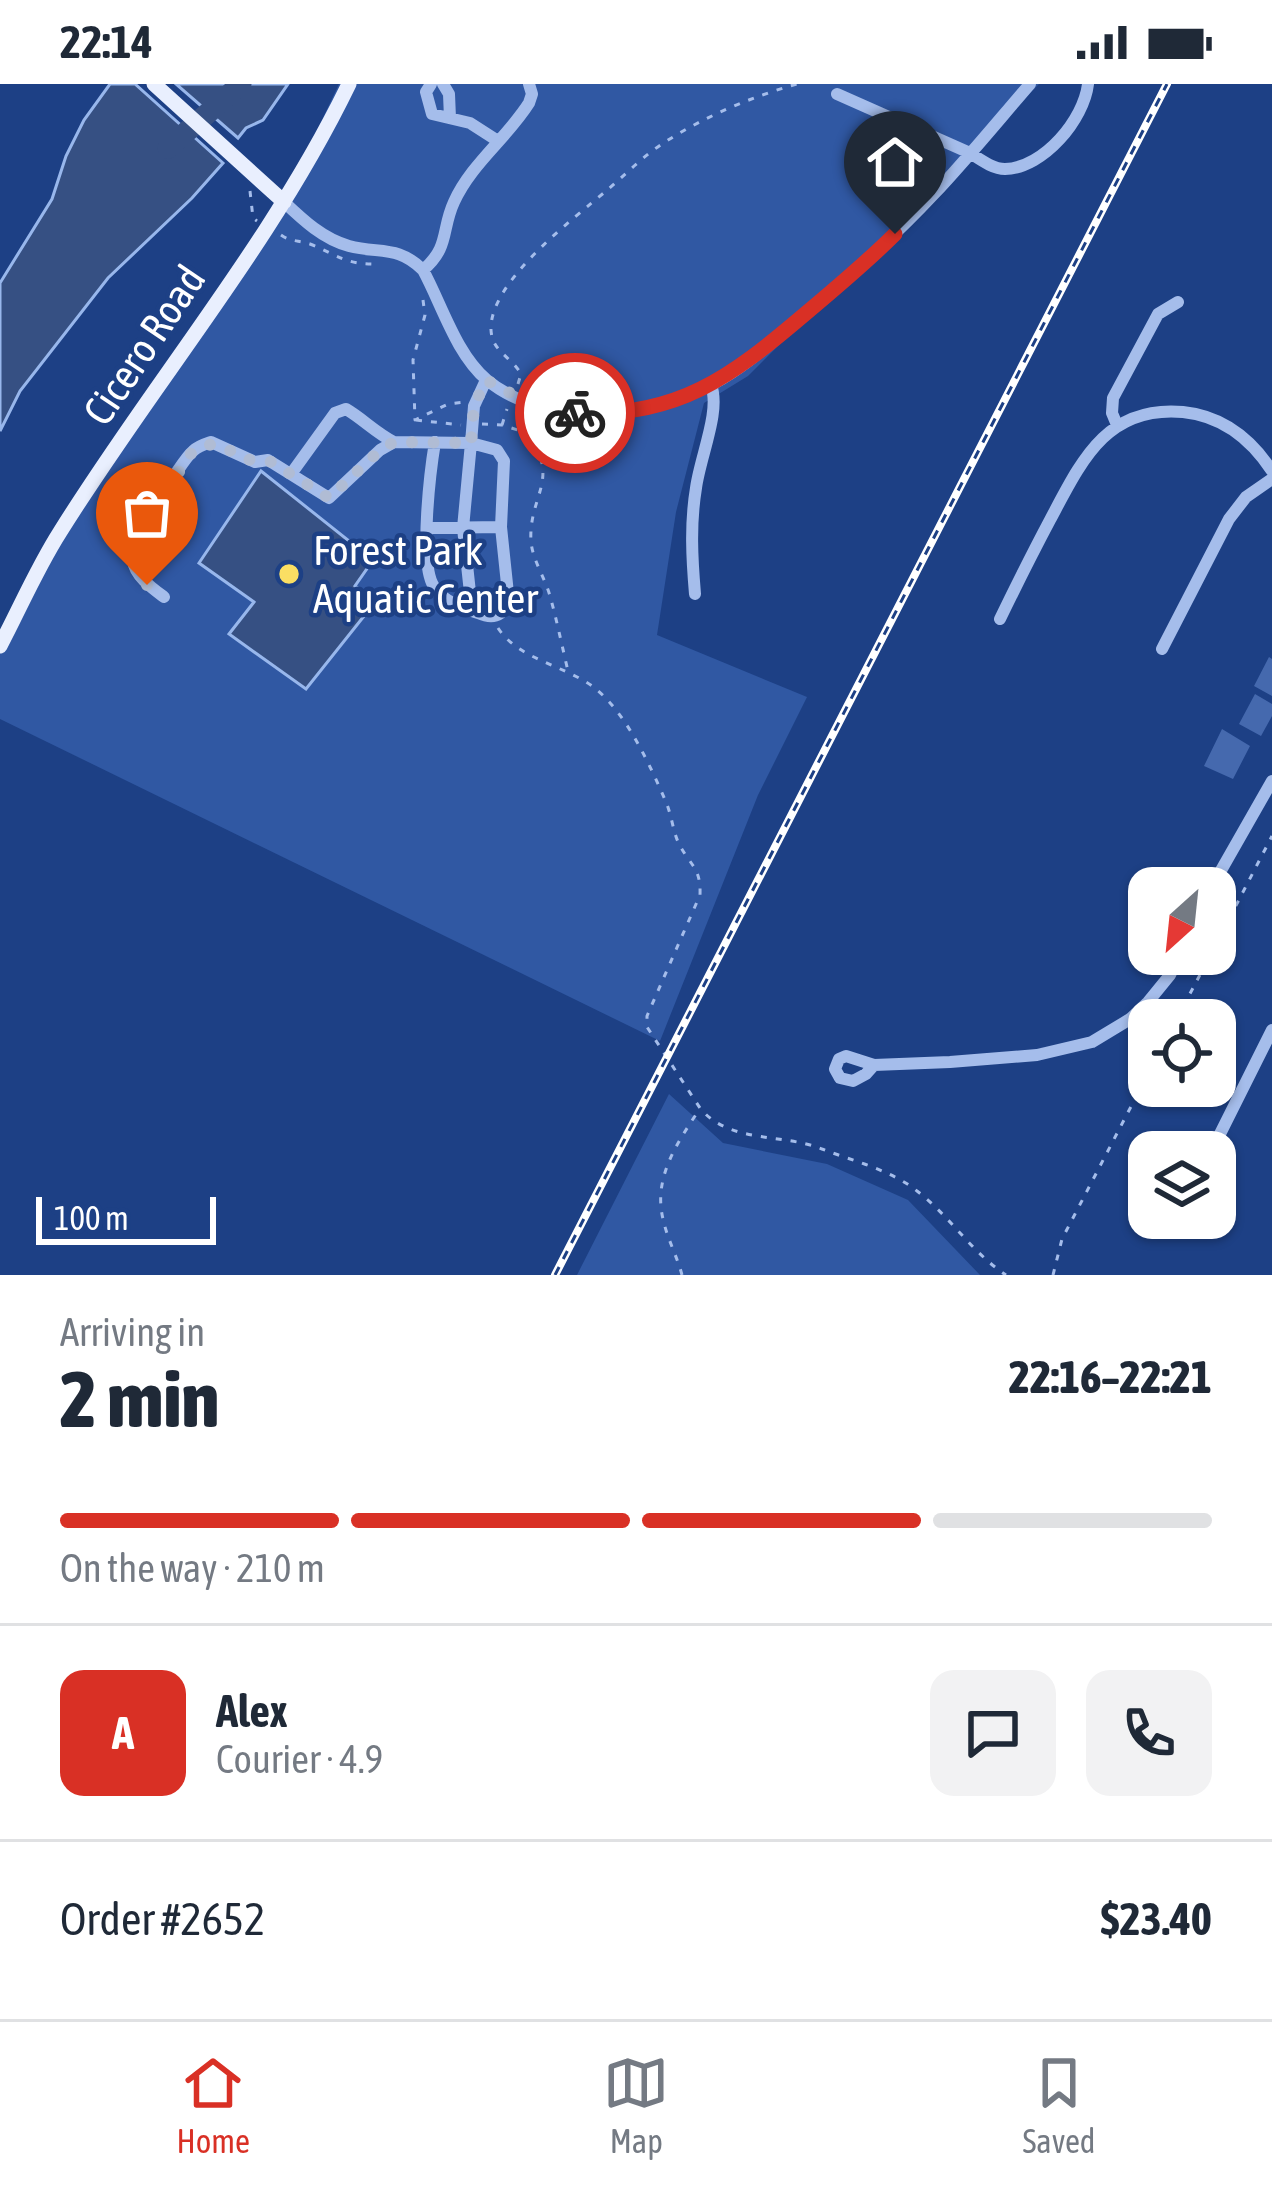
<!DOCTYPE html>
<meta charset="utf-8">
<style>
body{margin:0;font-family:"Asap Condensed",sans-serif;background:#f2f2f3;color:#1f2937;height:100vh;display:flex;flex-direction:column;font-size:45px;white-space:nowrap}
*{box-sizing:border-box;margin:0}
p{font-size:39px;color:#747a83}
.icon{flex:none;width:66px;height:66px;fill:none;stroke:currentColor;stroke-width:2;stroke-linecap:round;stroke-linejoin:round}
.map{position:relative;height:1191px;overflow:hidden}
.sheet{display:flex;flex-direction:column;background:#fff;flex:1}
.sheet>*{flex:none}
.needle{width:78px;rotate:207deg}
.buttons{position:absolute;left:1128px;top:783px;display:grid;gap:24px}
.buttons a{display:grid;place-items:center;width:108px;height:108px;border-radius:24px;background:#fff;box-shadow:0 3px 9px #0004;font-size:60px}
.scale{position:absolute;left:36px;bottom:30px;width:180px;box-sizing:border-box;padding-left:12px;border:6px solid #fff;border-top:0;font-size:33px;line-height:42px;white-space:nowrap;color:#fff;-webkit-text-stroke:9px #1d4085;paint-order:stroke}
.pin{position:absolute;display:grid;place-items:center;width:102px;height:102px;color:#fff;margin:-123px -51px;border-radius:50% 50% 50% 0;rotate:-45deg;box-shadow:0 0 12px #0007}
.pin .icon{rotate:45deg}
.courier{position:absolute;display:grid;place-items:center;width:120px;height:120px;margin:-60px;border:9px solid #d93025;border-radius:50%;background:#fff;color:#222;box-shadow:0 3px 15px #0007}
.overview em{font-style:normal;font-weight:800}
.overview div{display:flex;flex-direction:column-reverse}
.overview{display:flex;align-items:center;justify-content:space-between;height:204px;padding:0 60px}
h1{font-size:78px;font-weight:800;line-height:90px}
.bar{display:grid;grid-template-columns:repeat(4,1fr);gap:18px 12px;align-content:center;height:144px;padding:0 60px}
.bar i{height:15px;border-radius:9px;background:#e0e1e3}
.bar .current{background:#d93025}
.bar p{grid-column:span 4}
.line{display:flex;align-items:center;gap:30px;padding:0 60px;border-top:3px solid #e0e1e3}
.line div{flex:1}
.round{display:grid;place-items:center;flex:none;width:126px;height:126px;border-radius:24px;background:#f2f2f3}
.status{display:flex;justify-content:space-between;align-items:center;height:84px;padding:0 60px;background:#fff;direction:ltr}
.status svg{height:33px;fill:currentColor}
.tabs{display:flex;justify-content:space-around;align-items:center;height:168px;border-top:3px solid #e0e1e3;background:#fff;font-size:33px;color:#747a83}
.tabs a{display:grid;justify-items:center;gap:6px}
.tabs .current{color:#d93025}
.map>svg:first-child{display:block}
</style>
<div class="status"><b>22:14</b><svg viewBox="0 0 49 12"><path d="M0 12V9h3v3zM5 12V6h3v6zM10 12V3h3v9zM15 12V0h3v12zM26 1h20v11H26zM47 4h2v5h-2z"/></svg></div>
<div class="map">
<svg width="1272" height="1191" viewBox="0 0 1272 1191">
<rect width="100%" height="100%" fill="#1d4085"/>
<path fill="#3058a3" d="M339,0H1039L748,292L704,319L676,428L657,551L807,613L758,711L660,957L0,635V569L58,450L284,116Z
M669,1010L723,1059L827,1080L908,1116L980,1191H577Z"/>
<path fill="#365083" stroke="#98b7ec" stroke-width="3" d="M110,0H135L223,79L192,114L108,194L20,307L0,347V199L52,115L66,72L84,36Z
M176,0H288L263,36L246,44L238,54Z
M261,387L373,476L355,502L376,517L306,605L229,550L254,518L199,479Z"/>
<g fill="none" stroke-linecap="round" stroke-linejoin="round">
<path stroke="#365083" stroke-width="21" d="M168,64L241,0"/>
</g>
<path fill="#4569ae" d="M1269,573L1272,575V612L1254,602Z
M1255,610L1272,620V632L1261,652L1239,640Z
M1222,645L1250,662L1233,695L1204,682Z"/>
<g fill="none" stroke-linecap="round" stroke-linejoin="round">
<path stroke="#a5bdeb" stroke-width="3" stroke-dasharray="6 9" stroke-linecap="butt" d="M250,107L253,134L257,137
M281,151C291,158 298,156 310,160C338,171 345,181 378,180
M423,216L425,231L413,276L415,336L448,320L465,318
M518,300L521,290C512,273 492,268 491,246C489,198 572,136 606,107C624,92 642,73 662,60C703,33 751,13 797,0
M416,336L461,341
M482,340L502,341L527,349C562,396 528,411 531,458C533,477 545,494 550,512C557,537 562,562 568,587
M502,341L507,325
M498,544C518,575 563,581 592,602C625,626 650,681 666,718C672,732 673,749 680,762C692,783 701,785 700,811L647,932V943L700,1024C729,1060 784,1049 822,1065C853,1077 891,1086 917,1107C950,1132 971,1168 1006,1191
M1215,862L1272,752
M1176,936L1211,870
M682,1191C677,1172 667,1154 663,1135C653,1094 677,1059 699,1026
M1053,1191L1062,1155L1149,988"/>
<path stroke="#a5bdeb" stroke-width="12" d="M431,0L426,8L432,30L470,39L498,57
M443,0L449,10L450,34
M837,10L970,69C981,76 993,85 1005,85C1044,84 1084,35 1088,0
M284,118C303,136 323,155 349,162C380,170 398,161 423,186C442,221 456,270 487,296C512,317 549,328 581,329C627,331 671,321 713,300C745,283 772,258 800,235C847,195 892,155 934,110C967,75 998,37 1030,0
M423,186C450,163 441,146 454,118C471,80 507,54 529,19L532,10L529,0
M1117,341L1112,329L1113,314L1158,230L1178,218
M435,358C430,388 420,473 432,499C439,516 461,524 478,529C492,535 501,533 509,519L501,443L504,377L497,366L471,359L463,444L472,527
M291,390L335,329L346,325C363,335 376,349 394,358
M427,444L501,443
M695,510C692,475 690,440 696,404C700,373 721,327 711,301
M164,513C152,504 135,492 133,477C130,461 180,378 193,367C198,362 205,360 211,358L255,378L268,376L329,414L380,366L394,358L471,359L474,322L486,296
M1000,535C1016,502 1033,468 1050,436C1081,378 1106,321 1183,328C1223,332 1251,355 1272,387
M1162,565L1229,435L1246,413L1272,395
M1211,804L1272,697
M874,981L866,990L853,997L840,994L835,985L839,975L846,972L874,981L950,978L1037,971L1092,958L1130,935L1148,918L1170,891L1180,870
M1211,1068L1272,946
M1174,1145L1179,1134"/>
<path stroke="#e9effe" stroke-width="15" d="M154,0L284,118
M0,562C20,524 37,484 60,448C154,297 271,161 349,0"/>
<defs>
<path id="rail" d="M555,1191L1167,0"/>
</defs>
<use href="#rail" stroke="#fff" stroke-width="8"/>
<use href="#rail" stroke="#1d4085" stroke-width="3" stroke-dasharray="9" stroke-linecap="butt"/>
</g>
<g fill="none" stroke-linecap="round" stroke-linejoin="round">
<path stroke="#b0bcd4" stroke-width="12" stroke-dasharray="0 21.6" d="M147,501L133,479L140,448L192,368C229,345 229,383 268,376L329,414L380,366L394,358L471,359L474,322L486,296L527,318L575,329"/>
<path stroke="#d93025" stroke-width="15" d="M575,329C677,334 731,293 805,230C836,204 867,178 895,150"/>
</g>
<circle fill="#fade63" stroke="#1d4085" stroke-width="4.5" cx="289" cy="490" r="12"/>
<g text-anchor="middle" stroke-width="9" stroke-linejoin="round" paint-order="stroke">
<g font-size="42" fill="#fff" stroke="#1d4085">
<text transform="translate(144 261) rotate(-56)" y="15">Cicero Road</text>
</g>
<g font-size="42" fill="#fff" stroke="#1d4085" text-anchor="start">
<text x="313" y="481">Forest Park<tspan x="313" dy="48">Aquatic Center</tspan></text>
</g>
</g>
</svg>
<div class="buttons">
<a><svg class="needle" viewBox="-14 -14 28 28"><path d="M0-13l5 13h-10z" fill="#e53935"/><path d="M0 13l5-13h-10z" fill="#747a83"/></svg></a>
<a><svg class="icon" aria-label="locate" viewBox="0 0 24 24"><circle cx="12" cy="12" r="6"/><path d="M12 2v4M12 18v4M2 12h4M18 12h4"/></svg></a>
<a><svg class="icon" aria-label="layers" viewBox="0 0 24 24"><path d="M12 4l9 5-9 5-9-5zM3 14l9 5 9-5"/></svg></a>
</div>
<div class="scale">100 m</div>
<div class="pin" style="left:147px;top:501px;background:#ea580c"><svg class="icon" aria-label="bag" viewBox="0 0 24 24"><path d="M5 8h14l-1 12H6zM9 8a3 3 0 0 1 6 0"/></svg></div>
<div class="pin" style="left:895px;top:150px;background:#1f2937"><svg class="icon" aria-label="home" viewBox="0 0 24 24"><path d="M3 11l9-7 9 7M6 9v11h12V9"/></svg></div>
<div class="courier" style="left:575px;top:329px"><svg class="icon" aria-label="bike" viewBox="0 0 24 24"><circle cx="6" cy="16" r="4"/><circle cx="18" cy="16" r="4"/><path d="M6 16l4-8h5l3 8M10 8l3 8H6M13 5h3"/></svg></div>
</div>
<section class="sheet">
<div class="overview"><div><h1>2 min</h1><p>Arriving in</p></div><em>22:16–22:21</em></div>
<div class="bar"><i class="current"></i><i class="current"></i><i class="current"></i><i></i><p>On the way · 210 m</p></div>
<div class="line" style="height:216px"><b class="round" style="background:#d93025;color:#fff">A</b><div><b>Alex</b><p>Courier · 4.9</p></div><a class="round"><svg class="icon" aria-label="chat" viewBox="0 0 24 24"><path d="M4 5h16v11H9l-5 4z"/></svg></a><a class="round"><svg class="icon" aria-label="phone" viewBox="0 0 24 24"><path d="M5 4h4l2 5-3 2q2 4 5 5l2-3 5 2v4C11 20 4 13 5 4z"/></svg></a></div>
<div class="line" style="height:156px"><div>Order #2652</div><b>$23.40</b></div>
</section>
<nav class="tabs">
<a class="current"><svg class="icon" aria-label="home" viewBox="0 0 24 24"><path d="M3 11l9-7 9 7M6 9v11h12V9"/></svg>Home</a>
<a><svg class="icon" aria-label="map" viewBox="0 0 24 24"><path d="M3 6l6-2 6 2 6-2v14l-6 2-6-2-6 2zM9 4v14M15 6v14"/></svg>Map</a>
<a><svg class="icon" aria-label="saved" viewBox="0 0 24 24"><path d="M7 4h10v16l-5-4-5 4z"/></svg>Saved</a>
</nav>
